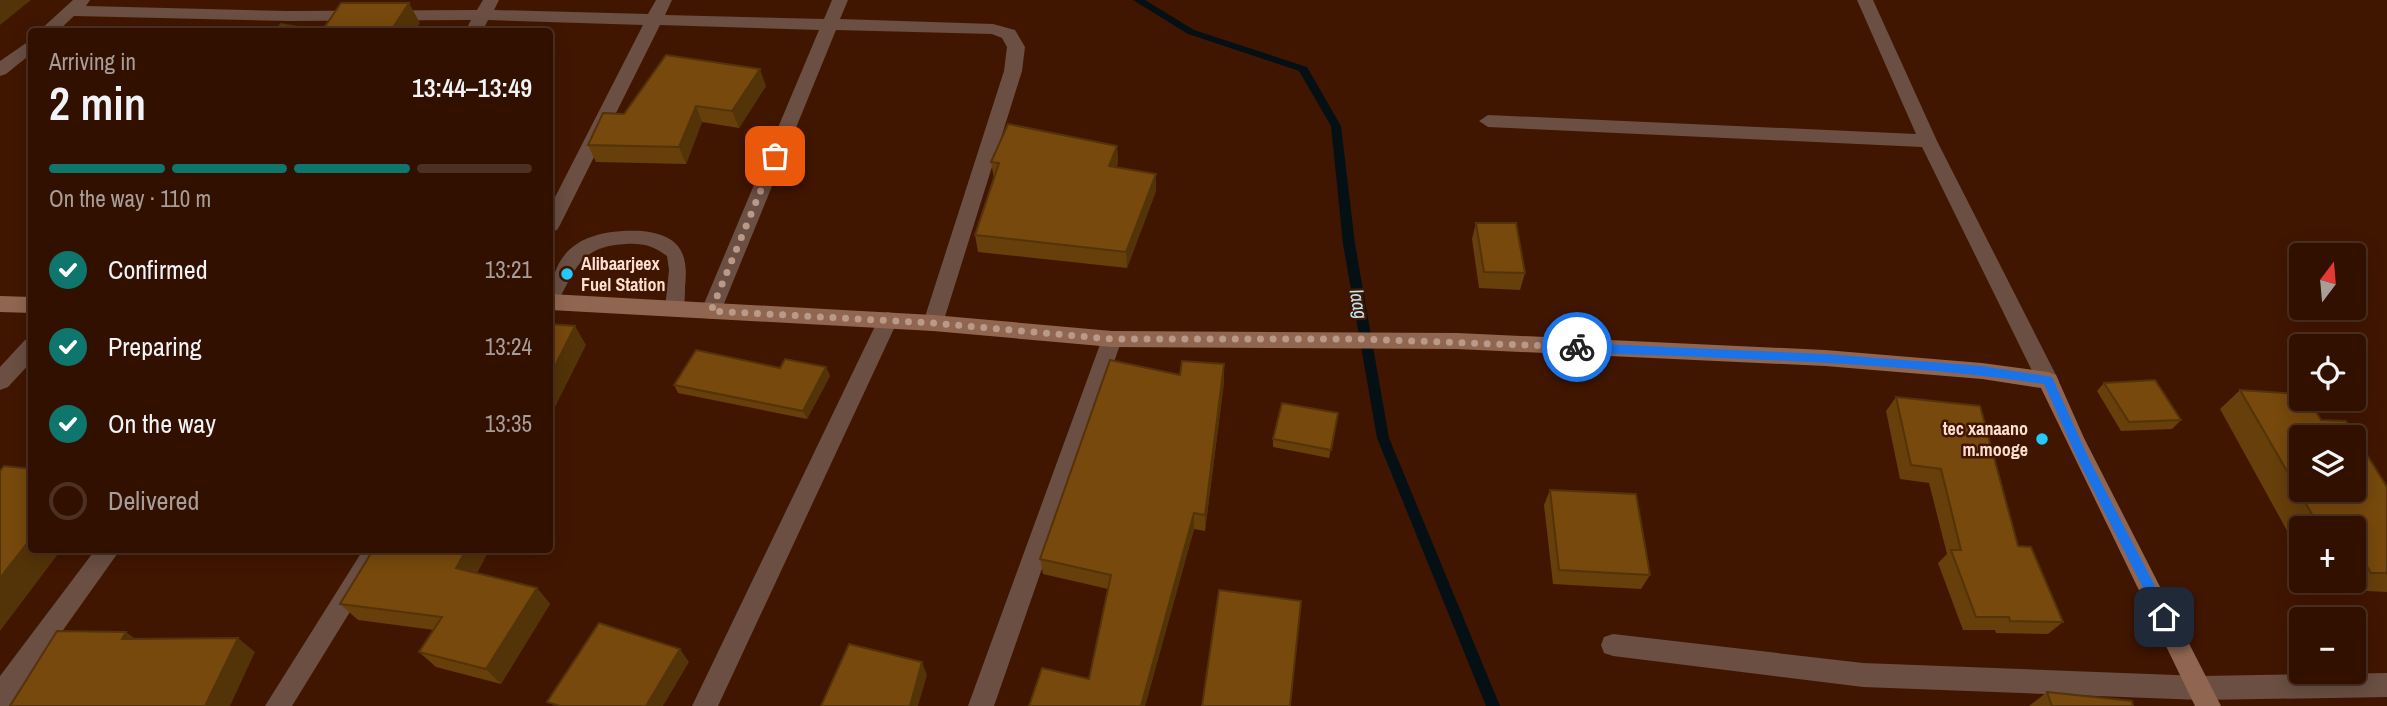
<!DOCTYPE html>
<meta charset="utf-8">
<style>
body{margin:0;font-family:"Archivo Narrow",sans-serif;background:#39190a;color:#f1f3f6;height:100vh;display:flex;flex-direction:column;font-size:26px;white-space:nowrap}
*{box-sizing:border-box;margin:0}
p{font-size:23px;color:#a89d99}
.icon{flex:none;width:38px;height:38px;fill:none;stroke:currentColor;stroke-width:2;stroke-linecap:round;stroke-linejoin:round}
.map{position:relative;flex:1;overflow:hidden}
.side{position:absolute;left:28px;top:28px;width:525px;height:525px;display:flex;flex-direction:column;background:#311000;border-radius:7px;box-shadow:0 4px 18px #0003,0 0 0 2px #4c3022}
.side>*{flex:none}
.needle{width:46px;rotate:16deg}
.controls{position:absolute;left:2289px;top:243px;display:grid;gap:14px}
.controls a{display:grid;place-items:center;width:77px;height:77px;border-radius:7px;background:#311000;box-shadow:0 4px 18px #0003,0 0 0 2px #4c3022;font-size:35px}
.pin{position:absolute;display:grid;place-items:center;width:60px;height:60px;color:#fff;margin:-30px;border-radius:14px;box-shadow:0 4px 10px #0006}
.courier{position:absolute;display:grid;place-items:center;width:70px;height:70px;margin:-35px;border:5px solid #1a73e8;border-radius:50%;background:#fff;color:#222;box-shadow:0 2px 9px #0007}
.summary em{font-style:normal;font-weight:600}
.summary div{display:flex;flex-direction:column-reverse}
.summary{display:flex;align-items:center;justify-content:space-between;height:119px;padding:0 21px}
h1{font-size:46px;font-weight:600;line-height:52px}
.bar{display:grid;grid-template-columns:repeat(4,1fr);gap:10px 7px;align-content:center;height:84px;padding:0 21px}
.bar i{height:9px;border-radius:5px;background:#4c3022}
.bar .active{background:#0f766e}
.bar p{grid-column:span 4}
ol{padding:0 21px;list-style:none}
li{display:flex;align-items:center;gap:21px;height:77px}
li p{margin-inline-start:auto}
li .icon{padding:7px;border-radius:50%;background:#0f766e;color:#fff;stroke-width:4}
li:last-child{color:#a89d99}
li i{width:38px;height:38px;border:4px solid #4c3022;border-radius:50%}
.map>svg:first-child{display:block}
</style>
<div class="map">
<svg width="2387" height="706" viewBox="0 0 2387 706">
<rect width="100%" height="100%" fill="#411600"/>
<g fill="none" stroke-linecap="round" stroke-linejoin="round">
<path fill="#051015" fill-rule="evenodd" d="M1133,0H1145L1194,30L1307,67L1341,126L1355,244L1389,438L1500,706H1486L1377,438L1343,244L1331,126L1299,71L1188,34Z"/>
<path fill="#6a4f42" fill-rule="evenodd" d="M642,231C679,235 689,252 685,287C685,296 685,306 681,314L674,316L667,314L665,309L669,270L667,256C653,246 644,243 626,244C581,246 576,268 557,303L550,305C550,245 588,229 642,231Z"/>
<path fill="#6a4f42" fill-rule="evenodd" d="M73,0H90L86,6L288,11L477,10L483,0H499L494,10L648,14L656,0H672L665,15L824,19L832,0H848L840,19L993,24L1015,30L1025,47L1022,71L943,323L940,329L933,331L926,329L923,323L1004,71L1007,47L1002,38L992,34L836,30L721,311L718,317L711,319L704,317L701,311L819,30L660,25L560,225L557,230L550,232V207L643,25L488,20L482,32H465L471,20L288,21L74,16L57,32H38Z
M1857,0H1873L1937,141L2059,381L2056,387L2048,390L2040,387L1922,147L1488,127L1479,121L1488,115L1916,134Z
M32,39V53L6,74L0,76V61Z
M888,312L895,314L898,320L718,706H692L878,320L881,314Z
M1112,331L1119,333L1122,339L994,706H968L1102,339L1105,333Z
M32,338V361L8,387L0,390V367L25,340Z
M95,550H120L9,706H0V676Z
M363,550H388L292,706H265Z
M1613,634L1863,663L2201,676L2387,673V697L2201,700L1863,687L1613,656L1604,653L1601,645L1604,637Z"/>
<path fill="#916651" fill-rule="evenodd" d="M550,294L933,315L1112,331L1457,333L1825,350L1982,363L2048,372L2056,375L2084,438L2221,706H2195L2041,388L1982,379L1825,366L1457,349L1112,347L933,331L550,310Z
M0,296L32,297V313L0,312Z"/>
</g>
<path fill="#663f0a" d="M766,86L739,128L702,122L686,164L596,162L588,145L624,114Z
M1117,146L1118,163L1116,167L1156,191L1127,268L978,252L975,235L994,178L991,162Z
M1476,223L1525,273L1520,290L1479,288L1472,239Z
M1224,364V382L1205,531L1194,529L1145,706H1029L1089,679L1108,589L1043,574L1040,559L1180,375Z
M826,367L830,376L807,419L678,393L674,385L780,368Z
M2104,383L2181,420L2172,429L2121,431L2097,391Z
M2240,390L2321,420L2387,487V592L2345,590L2340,581H2354V528H2301V556L2220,409Z
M1896,397L2018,546L2063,622L2048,634L1996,633L1995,630H1963L1938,563L1947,554L1929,483L1900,479L1886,411Z
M1338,413L1329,458L1273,447V439Z
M1550,490L1650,575L1641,589L1553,584L1544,505Z
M373,550H489L477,573L537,588L550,604L501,684L436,667L419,652L434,630L358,620L340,604Z
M2047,692L2133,706H2029Z"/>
<path fill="#533308" d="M0,0H31L0,25Z
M409,3L420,23L415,32H390Z
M760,69L766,86L739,128L732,111Z
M696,106L702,122L686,164L679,147Z
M1117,146L1118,163L1110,182L1109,166Z
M1156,174V191L1127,268L1126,252Z
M575,326L586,345L550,417V376Z
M1224,364V382L1205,531V515Z
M826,367L830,376L807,419L803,411Z
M1194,513V529L1145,706H1141Z
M32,537V550H61L0,631V578Z
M466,550H489L471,584L456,568Z
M537,588L550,604L501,684L486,669Z
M126,632L145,646L122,639Z
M238,638L255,652L230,706H205Z
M680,649L689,662L663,706H646Z
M922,662L927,675L918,706H910Z"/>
<path fill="#77490c" stroke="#533308" stroke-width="2" fill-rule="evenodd" d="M341,3H409L390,32H274L281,24L322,31Z
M666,55L760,69L732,111L696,106L679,147L588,145L603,113L624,114Z
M1008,124L1117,146L1109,166L1156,174L1126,252L975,235L999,163L991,162Z
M1476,223H1516L1525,273L1484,272Z
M550,324L575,326L550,376Z
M696,350L780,368L785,359L826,367L803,411L674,385Z
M1110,360L1180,375L1182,361L1224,364L1205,515L1194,513L1141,706H1029L1042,668L1089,679L1111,575L1040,559Z
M2155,380L2181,420L2129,422L2104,383Z
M2240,390L2301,394V399H2309L2321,420L2346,421L2387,487V573H2371L2354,544V528H2320ZM2301,438H2354V490H2301Z
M1896,397L1980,406L2018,546L2031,547L2063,622L2010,621L2009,617H1976L1951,550H1961L1941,469L1911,465Z
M1282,403L1338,413L1331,450L1273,439Z
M4,466L32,469V537L0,578V471Z
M1550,490L1636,494L1650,575L1559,570Z
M373,550H466L456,568L537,588L486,669L419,652L442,617L340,604Z
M1219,590L1301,601L1290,706H1202Z
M599,623L680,649L646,706H560L547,702Z
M57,631L126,632L122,639L238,638L205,706H10Z
M849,644L922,662L910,706H821Z
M2047,692L2132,701L2133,706H2052Z"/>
<path fill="#1a73e8" d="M1577,343L1825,354L1982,366L2052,377L2089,459L2169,613V621H2160L2078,460L2044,384C1889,361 1733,359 1577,352L1572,347Z"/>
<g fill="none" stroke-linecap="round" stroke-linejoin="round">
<path stroke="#b98" stroke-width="7" stroke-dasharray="0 12.6" d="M775,156L711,311L933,323L1112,339H1361L1577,347"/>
</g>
<g fill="#26c9fe" stroke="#411600" stroke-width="2.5">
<circle cx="567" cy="274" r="7"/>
<circle cx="2042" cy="439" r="7"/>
</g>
<g text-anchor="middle" stroke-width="5" stroke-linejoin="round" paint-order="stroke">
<g font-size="18" font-weight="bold" fill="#fcdfd1" stroke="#411600" text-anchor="start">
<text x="581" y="270">Alibaarjeex<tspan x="581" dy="21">Fuel Station</tspan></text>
<text x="2028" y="435" text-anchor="end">tec xanaano<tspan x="2028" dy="21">m.mooge</tspan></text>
</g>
<g font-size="19" font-style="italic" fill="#bde8fb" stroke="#411600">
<text transform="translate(1359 304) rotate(80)" y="7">laag</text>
</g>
</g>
</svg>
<div class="controls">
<a><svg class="needle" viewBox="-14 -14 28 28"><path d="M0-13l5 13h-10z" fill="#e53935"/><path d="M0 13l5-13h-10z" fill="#a89d99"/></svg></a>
<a><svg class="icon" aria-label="locate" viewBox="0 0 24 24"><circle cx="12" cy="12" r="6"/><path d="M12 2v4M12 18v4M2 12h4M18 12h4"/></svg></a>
<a><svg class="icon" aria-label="layers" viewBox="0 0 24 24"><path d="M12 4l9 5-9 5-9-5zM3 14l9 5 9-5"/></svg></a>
<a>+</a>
<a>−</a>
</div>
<div class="pin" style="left:775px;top:156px;background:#ea580c"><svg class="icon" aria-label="bag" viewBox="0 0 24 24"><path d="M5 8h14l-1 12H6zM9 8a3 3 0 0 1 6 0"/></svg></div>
<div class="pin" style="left:2164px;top:617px;background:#1f2937"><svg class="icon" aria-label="home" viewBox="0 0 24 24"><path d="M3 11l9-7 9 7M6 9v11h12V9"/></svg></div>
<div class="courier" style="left:1577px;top:347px"><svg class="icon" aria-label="bike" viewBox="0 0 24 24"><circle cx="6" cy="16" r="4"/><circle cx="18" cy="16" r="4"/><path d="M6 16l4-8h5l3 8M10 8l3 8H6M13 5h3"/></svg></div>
<section class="side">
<div class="summary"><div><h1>2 min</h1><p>Arriving in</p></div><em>13:44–13:49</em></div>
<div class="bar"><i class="active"></i><i class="active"></i><i class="active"></i><i></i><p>On the way · 110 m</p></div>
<ol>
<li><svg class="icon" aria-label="check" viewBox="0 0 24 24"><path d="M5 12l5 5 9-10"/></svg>Confirmed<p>13:21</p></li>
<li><svg class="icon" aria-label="check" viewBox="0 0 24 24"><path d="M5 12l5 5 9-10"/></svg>Preparing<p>13:24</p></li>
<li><svg class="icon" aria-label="check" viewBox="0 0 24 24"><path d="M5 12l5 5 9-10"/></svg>On the way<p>13:35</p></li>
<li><i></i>Delivered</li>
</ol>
</section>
</div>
